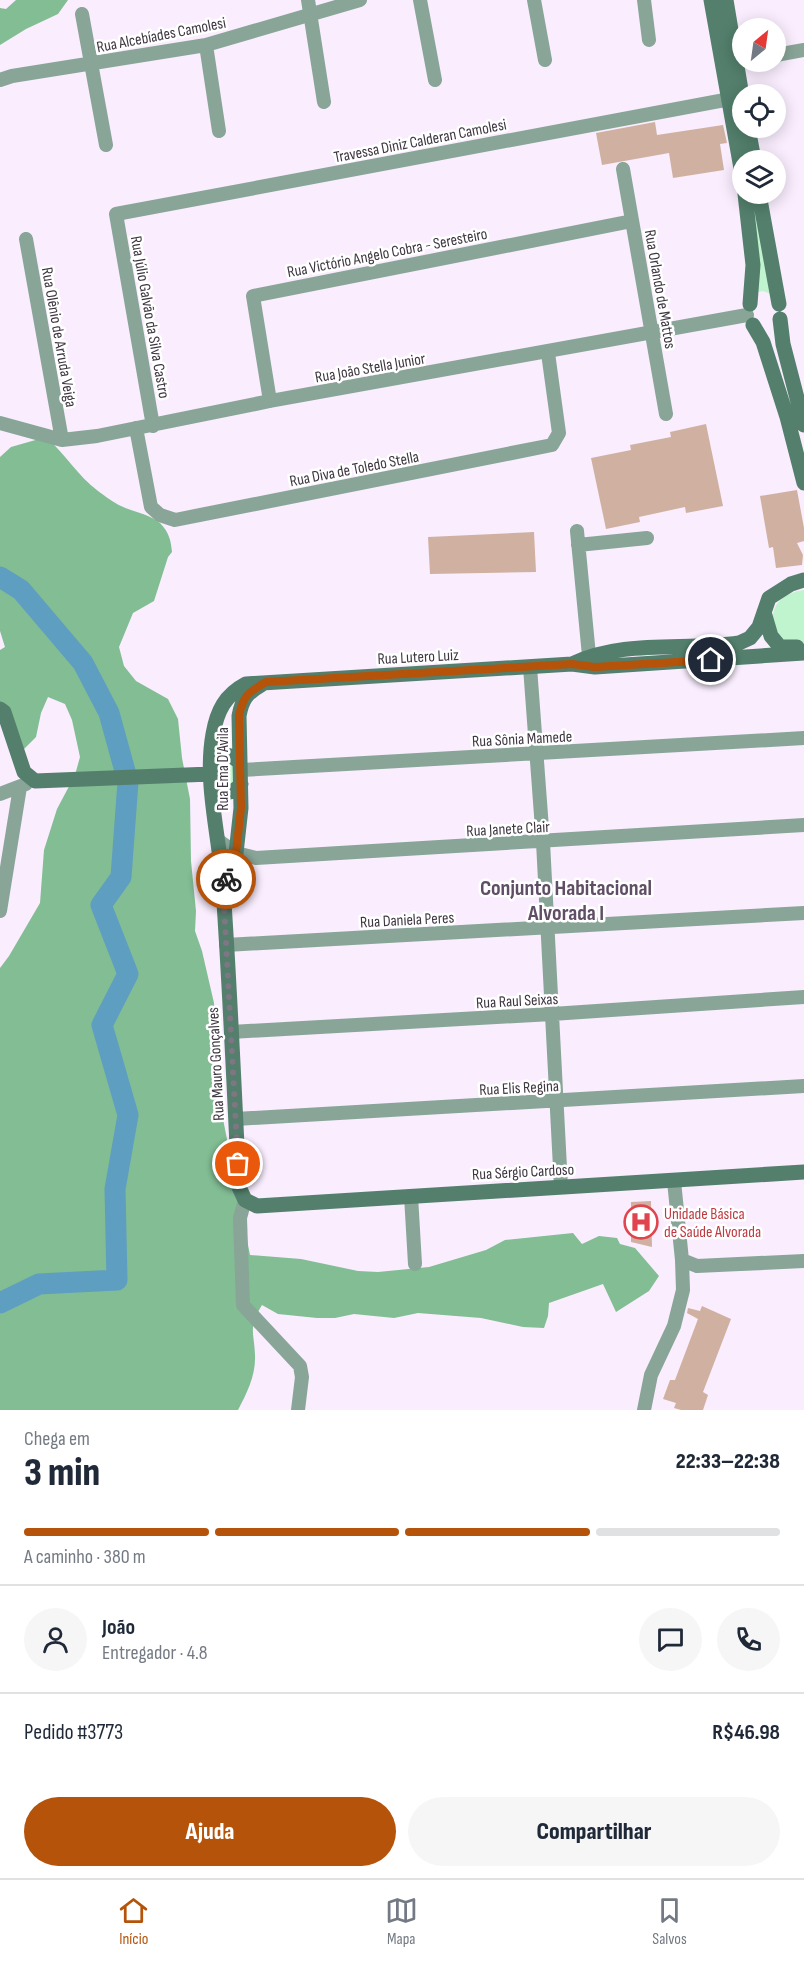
<!DOCTYPE html>
<html lang="pt">
<meta charset="utf-8">
<style>
body{margin:0;font-family:"Sofia Sans Condensed",sans-serif;background:#f6f6f7;color:#1f2937;height:100vh;display:flex;flex-direction:column;font-size:22px;white-space:nowrap}
*{box-sizing:border-box;margin:0}
p{font-size:20px;color:#747a83}
.icon{flex:none;width:33px;height:33px;fill:none;stroke:currentColor;stroke-width:2;stroke-linecap:round;stroke-linejoin:round}
.map{position:relative;height:1410px;overflow:hidden}
.panel{display:flex;flex-direction:column;background:#fff;flex:1}
.panel>*{flex:none}
.needle{width:39px;rotate:29deg}
.tools{position:absolute;left:732px;top:18px;display:grid;gap:12px}
.tools a{display:grid;place-items:center;width:54px;height:54px;border-radius:50%;background:#fff;box-shadow:0 3px 15px #0003;font-size:30px}
.pin{position:absolute;display:grid;place-items:center;width:51px;height:51px;color:#fff;margin:-26px;border:3px solid #fff;border-radius:50%;box-shadow:0 2px 6px #0007}
.courier{position:absolute;display:grid;place-items:center;width:60px;height:60px;margin:-30px;border:4px solid #b45309;border-radius:50%;background:#fff;color:#222;box-shadow:0 2px 8px #0007}
.overview em{font-style:normal;font-weight:800}
.overview div{display:flex;flex-direction:column-reverse}
.overview{display:flex;align-items:center;justify-content:space-between;height:102px;padding:0 24px}
h1{font-size:39px;font-weight:800;line-height:45px}
.bar{display:grid;grid-template-columns:repeat(4,1fr);gap:9px 6px;align-content:center;height:72px;padding:0 24px}
.bar i{height:8px;border-radius:4px;background:#e0e1e3}
.bar .active{background:#b45309}
.bar p{grid-column:span 4}
.line{display:flex;align-items:center;gap:15px;padding:0 24px;border-top:2px solid #e0e1e3}
.line div{flex:1}
.round{display:grid;place-items:center;flex:none;width:63px;height:63px;border-radius:32px;background:#f6f6f7}
.primary-button{display:flex;gap:12px;margin-top:auto;padding:12px 24px}
.primary-button a{flex:1;height:69px;border-radius:36px;background:#b45309;color:#fff;font-size:24px;font-weight:800;line-height:69px;text-align:center}
.primary-button a+a{background:#f6f6f7;color:#1f2937}
.tabs{display:flex;justify-content:space-around;align-items:center;height:84px;border-top:2px solid #e0e1e3;background:#fff;font-size:16px;color:#747a83}
.tabs a{display:grid;justify-items:center;gap:3px}
.tabs .active{color:#b45309}
.map>svg:first-child{display:block}
</style>
<div class="map">
<svg width="804" height="1410" viewBox="0 0 804 1410">
<rect width="100%" height="100%" fill="#f9edfe"/>
<path fill="#c0f4ce" d="M750,194H754L771,294L763,291L757,292Z
M804,590V643C773,653 753,597 804,590Z
M222,760L233,765L235,783L229,789L218,783V765Z"/>
<path fill="#82bd94" d="M16,0H68L58,14L26,29L0,45V8L6,9Z
M46,437C65,454 78,476 98,491C105,496 114,503 121,506C134,512 149,514 160,523C169,532 171,541 172,552L168,557L154,601L133,613L119,647L124,666L136,681L168,699L178,719L182,758L190,799L191,861L196,911L195,931L202,951L214,1003L220,1104L250,1255L301,1259L358,1271L378,1272L429,1267L486,1250L505,1240L573,1233L582,1244L599,1236L617,1238L620,1244L635,1248L659,1276L649,1291L616,1312L603,1284L549,1303L548,1316L544,1328L523,1327L481,1318L418,1313L394,1318L354,1314L335,1318H317L278,1314L262,1305C248,1328 254,1331 255,1355C256,1375 247,1393 238,1410H0V968L9,956L40,903L44,850L57,809L75,775L80,757L72,720L65,704L48,697L41,713L36,737L23,750L0,717V650L5,647L0,631V457L11,447Z"/>
<g fill="none" stroke-linecap="round" stroke-linejoin="round">
<path stroke="#5e9ec1" stroke-width="21" d="M0,577L21,590L83,663L109,713L128,782L121,877L101,905L128,974L102,1025L128,1115L115,1189L117,1280L39,1284L0,1303"/>
</g>
<path fill="#d0b1a1" d="M655,122L657,135L723,125L727,143L720,144L724,170L673,178L669,153L602,165L596,133Z
M706,424L723,506L686,513L685,507L639,517L640,522L606,529L591,458L631,450L630,445L671,437L670,432Z
M797,490L804,528V541L797,543L803,555L802,565L776,568L773,547L769,548L760,496Z
M534,532L536,572L430,574L428,537Z
M651,1201L652,1247L631,1242V1202Z
M702,1306L731,1319L703,1392L708,1395L703,1410H681L674,1408L676,1403L663,1399L670,1380H675L698,1319L687,1313L688,1308L700,1311Z"/>
<g fill="none" stroke-linecap="round" stroke-linejoin="round">
<path stroke="#88a597" stroke-width="14" d="M308,0L324,102
M420,0L435,80
M534,0L545,60
M644,0L649,40
M82,14L106,145
M206,45L219,131
M776,55L804,50
M0,80L12,76L206,45L360,0
M623,169L666,414
M26,239L62,440
M270,401L253,296L632,221
M0,423L62,440L97,436L270,401L747,315
M153,426L116,214L730,99
M136,428L151,507L160,515L175,520L552,445L559,433L548,353
M577,531L590,666
M578,545L647,538
M530,667L543,842L561,1187
M241,770L804,738
M0,794L26,784
M219,841L236,853L256,858L804,825
M0,911L20,787
M226,945L804,913
M231,1032L552,1014L804,997
M236,1119L804,1086
M411,1196L415,1264
M245,1200L240,1218L243,1305L300,1366L302,1377L298,1410
M682,1260L697,1266L804,1261
M644,1410L651,1375L674,1326L683,1290L682,1260L674,1181"/>
<path stroke="#537f6c" stroke-width="15" d="M711,0L742,174
M726,0L742,96
M748,128L754,160
M745,194L753,265L750,304
M759,194L779,304
M780,319L783,344L804,425
M753,325L763,342L787,417L804,483
M764,612L771,636L780,647H797
M804,653L595,667L572,664L246,684C225,695 217,711 213,734C204,784 220,838 223,888C230,988 234,1087 239,1187L245,1200L257,1206L804,1172
M572,664C623,639 685,651 739,643L750,638L759,627L769,598L791,584L804,580
M0,709L4,712L24,772L35,781L211,774
M212,761C223,752 230,753 240,763
M211,784C221,796 232,795 241,784
M225,883L236,853L241,808L239,716C242,699 247,693 261,685"/>
</g>
<g fill="none" stroke-linecap="round" stroke-linejoin="round">
<path stroke="#7f7683" stroke-width="6" stroke-dasharray="0 10.8" d="M226,879L223,886L238,1164"/>
<path stroke="#b45309" stroke-width="8" d="M226,879L236,853L241,808L239,716C243,695 249,692 266,682L572,664L595,667L711,660"/>
</g>
<defs>
<symbol id="hospital-ring" viewBox="-11 -11 22 22"><circle r="9.5" fill="#fff" stroke="#e0444e" stroke-width="1.5"/><path d="M-5-5h3v3.5h4V-5h3V5h-3V1.5h-4V5h-3Z" fill="#e0444e"/></symbol>
</defs>
<g fill-rule="evenodd">
<use href="#hospital-ring" x="622" y="1203" width="38" height="38"/>
</g>
<g text-anchor="middle" stroke-width="5" stroke-linejoin="round" paint-order="stroke">
<g font-size="16" fill="#3e3641" stroke="#fff">
<text transform="translate(161 34) rotate(-11)" y="6">Rua Alcebíades Camolesi</text>
<text transform="translate(420 140) rotate(-11)" y="6">Travessa Diniz Calderan Camolesi</text>
<text transform="translate(387 252) rotate(-11)" y="6">Rua Victório Angelo Cobra - Seresteiro</text>
<text transform="translate(661 289) rotate(80)" y="6">Rua Orlando de Mattos</text>
<text transform="translate(151 317) rotate(80)" y="6">Rua Júlio Galvão da Silva Castro</text>
<text transform="translate(60 337) rotate(80)" y="6">Rua Olênio de Arruda Veiga</text>
<text transform="translate(370 367) rotate(-10)" y="6">Rua João Stella Junior</text>
<text transform="translate(354 468) rotate(-11)" y="6">Rua Diva de Toledo Stella</text>
<text transform="translate(418 656) rotate(-3)" y="6">Rua Lutero Luiz</text>
<text transform="translate(522 738) rotate(-3)" y="6">Rua Sônia Mamede</text>
<text transform="translate(222 769) rotate(-90)" y="6">Rua Ema D'Avila</text>
<text transform="translate(508 828) rotate(-3)" y="6">Rua Janete Clair</text>
<text transform="translate(407 919) rotate(-3)" y="6">Rua Daniela Peres</text>
<text transform="translate(517 1000) rotate(-3)" y="6">Rua Raul Seixas</text>
<text transform="translate(215 1064) rotate(-93)" y="6">Rua Mauro Gonçalves</text>
<text transform="translate(519 1087) rotate(-3)" y="6">Rua Elis Regina</text>
<text transform="translate(523 1171) rotate(-3)" y="6">Rua Sérgio Cardoso</text>
</g>
<g font-size="16" fill="#be3a42" stroke="#fff" text-anchor="start">
<text x="664" y="1219">Unidade Básica<tspan x="664" dy="18">de Saúde Alvorada</tspan></text>
</g>
<g font-size="22" font-weight="bold" fill="#5f4e66" stroke="#fff">
<text x="566" y="895">Conjunto Habitacional<tspan x="566" dy="25">Alvorada I</tspan></text>
</g>
</g>
</svg>
<div class="tools">
<a><svg class="needle" viewBox="-14 -14 28 28"><path d="M0-13l5 13h-10z" fill="#e53935"/><path d="M0 13l5-13h-10z" fill="#747a83"/></svg></a>
<a><svg class="icon" aria-label="locate" viewBox="0 0 24 24"><circle cx="12" cy="12" r="6"/><path d="M12 2v4M12 18v4M2 12h4M18 12h4"/></svg></a>
<a><svg class="icon" aria-label="layers" viewBox="0 0 24 24"><path d="M12 4l9 5-9 5-9-5zM3 14l9 5 9-5"/></svg></a>
</div>
<div class="pin" style="left:238px;top:1164px;background:#ea580c"><svg class="icon" aria-label="bag" viewBox="0 0 24 24"><path d="M5 8h14l-1 12H6zM9 8a3 3 0 0 1 6 0"/></svg></div>
<div class="pin" style="left:711px;top:660px;background:#1f2937"><svg class="icon" aria-label="home" viewBox="0 0 24 24"><path d="M3 11l9-7 9 7M6 9v11h12V9"/></svg></div>
<div class="courier" style="left:226px;top:879px"><svg class="icon" aria-label="bike" viewBox="0 0 24 24"><circle cx="6" cy="16" r="4"/><circle cx="18" cy="16" r="4"/><path d="M6 16l4-8h5l3 8M10 8l3 8H6M13 5h3"/></svg></div>
</div>
<section class="panel">
<div class="overview"><div><h1>3 min</h1><p>Chega em</p></div><em>22:33–22:38</em></div>
<div class="bar"><i class="active"></i><i class="active"></i><i class="active"></i><i></i><p>A caminho · 380 m</p></div>
<div class="line" style="height:108px"><a class="round"><svg class="icon" aria-label="person" viewBox="0 0 24 24"><circle cx="12" cy="8" r="4"/><path d="M4 21q1-7 8-7t8 7"/></svg></a><div><b>João</b><p>Entregador · 4.8</p></div><a class="round"><svg class="icon" aria-label="chat" viewBox="0 0 24 24"><path d="M4 5h16v11H9l-5 4z"/></svg></a><a class="round"><svg class="icon" aria-label="phone" viewBox="0 0 24 24"><path d="M5 4h4l2 5-3 2q2 4 5 5l2-3 5 2v4C11 20 4 13 5 4z"/></svg></a></div>
<div class="line" style="height:78px"><div>Pedido #3773</div><b>R$46.98</b></div>
<div class="primary-button"><a>Ajuda</a><a>Compartilhar</a></div>
</section>
<nav class="tabs">
<a class="active"><svg class="icon" aria-label="home" viewBox="0 0 24 24"><path d="M3 11l9-7 9 7M6 9v11h12V9"/></svg>Início</a>
<a><svg class="icon" aria-label="map" viewBox="0 0 24 24"><path d="M3 6l6-2 6 2 6-2v14l-6 2-6-2-6 2zM9 4v14M15 6v14"/></svg>Mapa</a>
<a><svg class="icon" aria-label="saved" viewBox="0 0 24 24"><path d="M7 4h10v16l-5-4-5 4z"/></svg>Salvos</a>
</nav>
